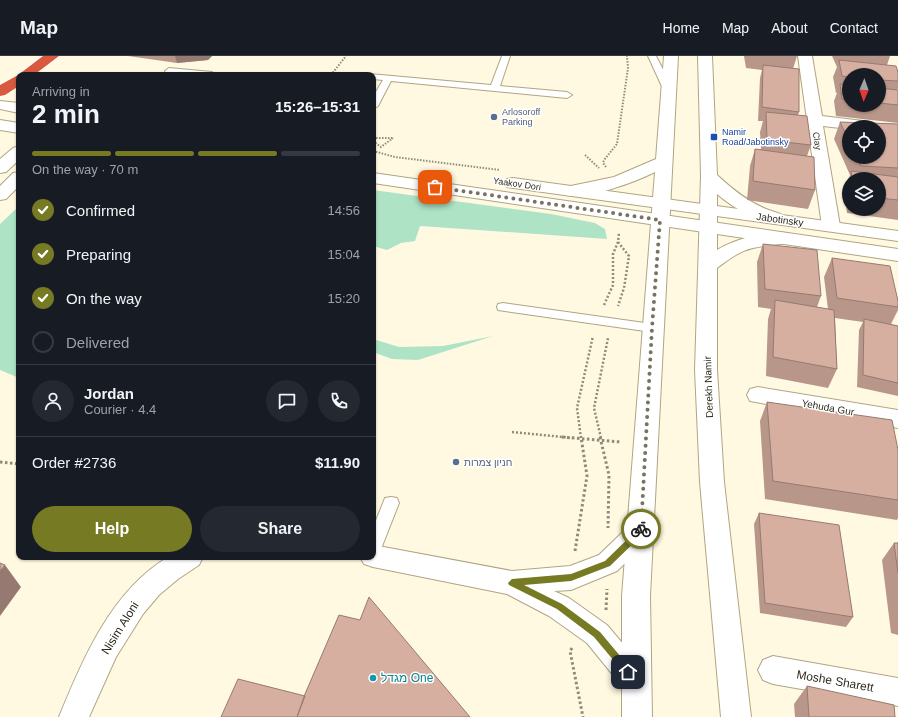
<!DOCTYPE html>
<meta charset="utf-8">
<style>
body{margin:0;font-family:Arial,Heebo,sans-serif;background:#242831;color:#f1f3f6;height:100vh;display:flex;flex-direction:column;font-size:15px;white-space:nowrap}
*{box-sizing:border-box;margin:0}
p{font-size:13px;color:#9ea1a6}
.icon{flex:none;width:22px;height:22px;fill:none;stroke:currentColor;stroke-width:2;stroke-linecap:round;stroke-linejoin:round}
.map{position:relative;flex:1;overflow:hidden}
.drawer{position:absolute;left:16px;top:16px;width:360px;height:488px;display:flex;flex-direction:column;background:#171b24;border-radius:8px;box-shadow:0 1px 3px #0004}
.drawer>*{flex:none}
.needle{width:26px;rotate:182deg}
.controls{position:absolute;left:842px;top:12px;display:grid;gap:8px}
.controls a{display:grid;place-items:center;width:44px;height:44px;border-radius:50%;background:#171b24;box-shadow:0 1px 3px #0004;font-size:20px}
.pin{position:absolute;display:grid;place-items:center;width:34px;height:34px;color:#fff;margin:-17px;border-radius:8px;box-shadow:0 2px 6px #0006}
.courier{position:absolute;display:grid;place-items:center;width:40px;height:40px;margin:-20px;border:3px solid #767a23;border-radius:50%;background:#fff;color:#222;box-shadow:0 1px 5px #0007}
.headline em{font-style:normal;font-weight:700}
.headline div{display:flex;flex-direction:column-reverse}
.headline{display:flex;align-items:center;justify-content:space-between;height:68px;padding:0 16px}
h1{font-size:26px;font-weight:700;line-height:30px}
.bar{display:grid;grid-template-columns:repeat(4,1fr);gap:6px 4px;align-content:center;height:48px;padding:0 16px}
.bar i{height:5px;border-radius:3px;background:#363941}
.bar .active{background:#767a23}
.bar p{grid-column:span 4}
.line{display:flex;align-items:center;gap:10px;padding:0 16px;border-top:1px solid #363941}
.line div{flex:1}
.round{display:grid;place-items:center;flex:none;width:42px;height:42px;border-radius:21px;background:#242831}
ol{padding:0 16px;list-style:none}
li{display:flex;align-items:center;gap:12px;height:44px}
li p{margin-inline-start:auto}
li .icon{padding:4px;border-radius:50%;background:#767a23;color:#fff;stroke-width:4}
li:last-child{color:#9ea1a6}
li i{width:22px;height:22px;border:2px solid #363941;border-radius:50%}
.button{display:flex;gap:8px;margin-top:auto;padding:8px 16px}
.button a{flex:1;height:46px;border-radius:24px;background:#767a23;color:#fff;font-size:16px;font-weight:700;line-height:46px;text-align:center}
.button a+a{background:#242831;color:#f1f3f6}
header{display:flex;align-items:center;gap:24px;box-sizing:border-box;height:56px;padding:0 20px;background:#171b24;border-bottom:1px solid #363941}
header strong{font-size:19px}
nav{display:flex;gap:22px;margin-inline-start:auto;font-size:14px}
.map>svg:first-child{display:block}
</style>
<header>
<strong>Map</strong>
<nav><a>Home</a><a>Map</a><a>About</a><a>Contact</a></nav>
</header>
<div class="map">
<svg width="898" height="661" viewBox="0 0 898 661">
<rect width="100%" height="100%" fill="#fff9e2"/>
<path fill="#aee4c5" d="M373,134L551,158L595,167L605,173L607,183L420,170L415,185L401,187L387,194L373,190Z
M19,150V322L0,314V168Z
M493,280L418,304L392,303L373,296V283L399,291L443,290Z"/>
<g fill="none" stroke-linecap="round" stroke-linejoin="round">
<defs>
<path id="service" d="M502,0H510L500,30L567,36L572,39L567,42L391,25L378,50L373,53V41L383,24L373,23V19L370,18L491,29Z
M648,0H656L675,37L673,39H667L665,37Z
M169,12L212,16L217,19H183L166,17L165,15Z
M503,247L652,268L657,269L659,272L657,275L652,276L498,254L497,251L498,248Z
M391,441L397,442L399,447L379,498L373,500V472L385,442Z"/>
<path id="minor" d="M798,0H812L822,60L871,66L876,68L879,71H849V73L823,70L840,170L837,174L831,175L825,174L822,170Z
M758,331L898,354V372L750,345L747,339L750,333Z
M641,464L650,467L654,475L650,483L617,515L571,534L554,535L569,542L607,569L646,615L651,625L646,635L636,639L626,635L587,587L549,560L507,538L373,511L364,508L360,501H373V489L512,515L570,510L599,499L632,467Z
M168,501H203L199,509L178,523L159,539L143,558L116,601L89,661H59C83,603 111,535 168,501Z
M773,600L898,622V650L773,628L763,624L758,614L763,604Z"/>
<path id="tertiary" d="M0,45L19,47V57L0,53Z
M0,64L19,67V77L0,74Z
M19,90V104L6,116L0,117V103L13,92Z
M19,116V130L6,143L0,144V130L13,117Z
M373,117L898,193V205L373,127Z
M513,122L898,175V185L507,131L505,127L507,123Z"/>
<path id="secondary" d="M664,0H678L650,540L652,661H622V540L655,116C635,126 587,144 566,139L563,135L566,131L614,121L656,103Z
M698,0H712L717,119C732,133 747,145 766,153C773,156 783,157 788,163L785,167C765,172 732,151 717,138V194C735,183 770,173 790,178L793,182L790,186C778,189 765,189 753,192C739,195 728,204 717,212V314L724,426L751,661H721L700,426L695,314L701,120Z"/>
<path id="motorway" d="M43,0H59L34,19H19V30L5,39L0,40V29L18,19Z"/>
</defs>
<use href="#service" stroke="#b0a582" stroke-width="2"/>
<use href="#minor" stroke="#b0a582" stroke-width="2"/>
<use href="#tertiary" stroke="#b0a582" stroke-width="2"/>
<use href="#secondary" stroke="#b0a582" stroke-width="2"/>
<use href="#motorway" stroke="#fff" stroke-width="2"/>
<path stroke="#908b79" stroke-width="2" stroke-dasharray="1.5 1.5" stroke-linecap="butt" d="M333,17L357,19
M331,19L346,0
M373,82H392
M373,85L381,91L393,82
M373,95L395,101L500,114
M585,99L599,112
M606,111L603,107L604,104L617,88L628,12L627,0"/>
<path stroke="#908b79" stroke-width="2.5" stroke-dasharray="2 2" stroke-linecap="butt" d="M618,186L629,200L624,232L618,250
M604,249L613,229V198L618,186L619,177
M512,376L573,382
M581,382L577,352L593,280
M601,382L594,352L608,282"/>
<path stroke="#908b79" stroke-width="3" stroke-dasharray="2.5 2.5" stroke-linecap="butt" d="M562,381L621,386
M600,381L609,419L608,472
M0,406L19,408
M575,495L587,420L581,381
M606,554L607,533
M572,592L570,595L583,661"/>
<use href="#service" fill="#fff" fill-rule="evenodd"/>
<use href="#minor" fill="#fff" fill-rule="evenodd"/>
<use href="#tertiary" fill="#fff" fill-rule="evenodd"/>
<use href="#secondary" fill="#fff" fill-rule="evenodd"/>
<use href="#motorway" fill="#d75a3f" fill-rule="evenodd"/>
</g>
<path fill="#b8968a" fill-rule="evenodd" d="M128,0H212L208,4L177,7Z
M744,0H797L793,13L799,56L798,59L811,89L807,100L815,134L808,153L747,144L750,110L755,93H761L760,76L763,65H758L760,22L762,14L746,12Z
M832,0H890L887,9L898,16V32L897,34H898V67L836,60L834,45L837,37H836L833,21L837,11ZM849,19H879V49H849Z
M840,66L898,68V164L847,157L844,133L850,119L834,83ZM849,71L879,101H849ZM849,123H879V153H849Z
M763,188L821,240L817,251L828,253L824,221L832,202L898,245V254L891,268L898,270V340L857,331L859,274L863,266L835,262L837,313L828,332L766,320L768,263L771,253L758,251L757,206Z
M767,346L898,394V462L897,464L765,443L760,365Z
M759,457L853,561L846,571L760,557L754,468Z
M894,487H898V579L891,577L882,504Z
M807,630L895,661H795L794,648Z"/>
<path fill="#967a71" d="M175,0H212L208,4L177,7Z
M5,509L21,531L0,560V515Z"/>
<path fill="#d6afa1" stroke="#967a71" d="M839,4L896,10L898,16V25L879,24V19H849V21L842,20Z
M763,9L799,13V56L762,51Z
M840,28L849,29V43H842Z
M879,32L898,34V49L879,47Z
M766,56L807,60L811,89L767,84Z
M840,66L898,68V112L861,110L857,101H879V71H849V85Z
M755,93L814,101L815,134L753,125Z
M851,115L898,121V144L879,142V123H852Z
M763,188L817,194L821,240L765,233Z
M832,202L890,210L898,245V251L837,242Z
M775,244L834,254L837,313L773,301Z
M864,263L898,270V327L863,319Z
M767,346L892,364L898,394V444L773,425Z
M759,457L839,469L853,561L765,547Z
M894,487H898V517Z
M0,507L5,509L0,515Z
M369,541L470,661H297L305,638L339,559L360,564Z
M238,623L305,640L297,661H221Z
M807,630L894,649L895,661H809Z"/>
<path fill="#767a23" d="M641,470L645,473L643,478L610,510L571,525L524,529L562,548L600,576L631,613L632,616L631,618L628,620L625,618L594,581L557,553L509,529L508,527L512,523L571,518L605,505Z"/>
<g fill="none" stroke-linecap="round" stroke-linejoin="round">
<path stroke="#787261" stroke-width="4" stroke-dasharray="0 7.2" d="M435,131L660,164L652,272L641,473"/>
</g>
<g fill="#5c6f8a" stroke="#fff" stroke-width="1.5">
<circle cx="494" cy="61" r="4"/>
<circle cx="456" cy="406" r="4"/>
</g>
<rect fill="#1a4fb4" stroke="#fff" stroke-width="1.5" x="710" y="77" width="8" height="8" rx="2"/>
<circle fill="#0f9aa8" stroke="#fff" stroke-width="1.5" cx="373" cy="622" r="4"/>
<g text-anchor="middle" stroke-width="3" stroke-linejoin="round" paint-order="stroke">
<g font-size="9" fill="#4e5e75" stroke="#fff" text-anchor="start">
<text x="502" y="59">Arlosoroff<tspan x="502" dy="10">Parking</tspan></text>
</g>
<g font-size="9" fill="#164399" stroke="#fff" text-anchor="start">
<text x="722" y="79">Namir<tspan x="722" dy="10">Road/Jabotinsky</tspan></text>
</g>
<g font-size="9" fill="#2f2a1c" stroke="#fff">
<text transform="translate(817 85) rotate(81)" y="3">Clay</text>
<text transform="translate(517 128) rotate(8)" y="3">Yaakov Dori</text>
</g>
<g font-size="10" fill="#2f2a1c" stroke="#fff">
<text transform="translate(780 163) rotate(8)" y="4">Jabotinsky</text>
<text transform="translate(708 331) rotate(-92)" y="4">Derekh Namir</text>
<text transform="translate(828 351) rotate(10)" y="4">Yehuda Gur</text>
</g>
<g font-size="10" fill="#4e5e75" stroke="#fff" text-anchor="start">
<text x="464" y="410">חניון צמרות</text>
</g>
<g font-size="12" fill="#2f2a1c" stroke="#fff">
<text transform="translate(120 572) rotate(-58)" y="4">Nisim Aloni</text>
<text transform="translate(835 625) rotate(10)" y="4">Moshe Sharett</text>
</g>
<g font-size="12" fill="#0d838f" stroke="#fff" text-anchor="start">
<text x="381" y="626">מגדל One</text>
</g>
</g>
</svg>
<div class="controls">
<a><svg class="needle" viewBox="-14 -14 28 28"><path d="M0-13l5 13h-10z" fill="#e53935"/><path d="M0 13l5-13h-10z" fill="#9ea1a6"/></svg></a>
<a><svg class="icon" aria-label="locate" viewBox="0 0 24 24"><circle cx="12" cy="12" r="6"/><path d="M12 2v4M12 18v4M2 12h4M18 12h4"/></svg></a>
<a><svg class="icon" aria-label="layers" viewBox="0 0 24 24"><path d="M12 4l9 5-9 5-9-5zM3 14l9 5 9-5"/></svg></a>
</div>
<div class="pin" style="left:435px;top:131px;background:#ea580c"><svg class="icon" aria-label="bag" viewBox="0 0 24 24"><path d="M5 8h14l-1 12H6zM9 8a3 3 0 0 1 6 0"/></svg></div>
<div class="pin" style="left:628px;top:616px;background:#1f2937"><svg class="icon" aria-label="home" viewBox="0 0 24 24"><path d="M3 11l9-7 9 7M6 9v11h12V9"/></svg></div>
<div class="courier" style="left:641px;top:473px"><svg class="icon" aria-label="bike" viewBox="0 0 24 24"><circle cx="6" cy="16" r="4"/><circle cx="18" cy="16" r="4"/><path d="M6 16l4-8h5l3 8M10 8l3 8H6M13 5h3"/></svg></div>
<section class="drawer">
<div class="headline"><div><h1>2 min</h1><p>Arriving in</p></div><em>15:26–15:31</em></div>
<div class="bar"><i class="active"></i><i class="active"></i><i class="active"></i><i></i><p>On the way · 70 m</p></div>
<ol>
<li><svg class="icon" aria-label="check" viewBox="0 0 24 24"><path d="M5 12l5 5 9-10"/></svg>Confirmed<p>14:56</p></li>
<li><svg class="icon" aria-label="check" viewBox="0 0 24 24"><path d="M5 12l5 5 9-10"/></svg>Preparing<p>15:04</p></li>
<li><svg class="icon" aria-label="check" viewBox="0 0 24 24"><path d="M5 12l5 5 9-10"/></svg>On the way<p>15:20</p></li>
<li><i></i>Delivered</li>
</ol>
<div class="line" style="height:72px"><a class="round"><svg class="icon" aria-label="person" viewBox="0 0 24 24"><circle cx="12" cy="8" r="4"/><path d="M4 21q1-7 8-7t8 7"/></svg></a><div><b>Jordan</b><p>Courier · 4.4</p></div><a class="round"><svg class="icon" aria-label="chat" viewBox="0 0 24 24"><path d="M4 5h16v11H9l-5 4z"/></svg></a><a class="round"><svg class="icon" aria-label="phone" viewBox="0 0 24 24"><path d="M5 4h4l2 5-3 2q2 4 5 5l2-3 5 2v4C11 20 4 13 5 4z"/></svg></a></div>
<div class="line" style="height:52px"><div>Order #2736</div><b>$11.90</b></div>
<div class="button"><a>Help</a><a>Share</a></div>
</section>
</div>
